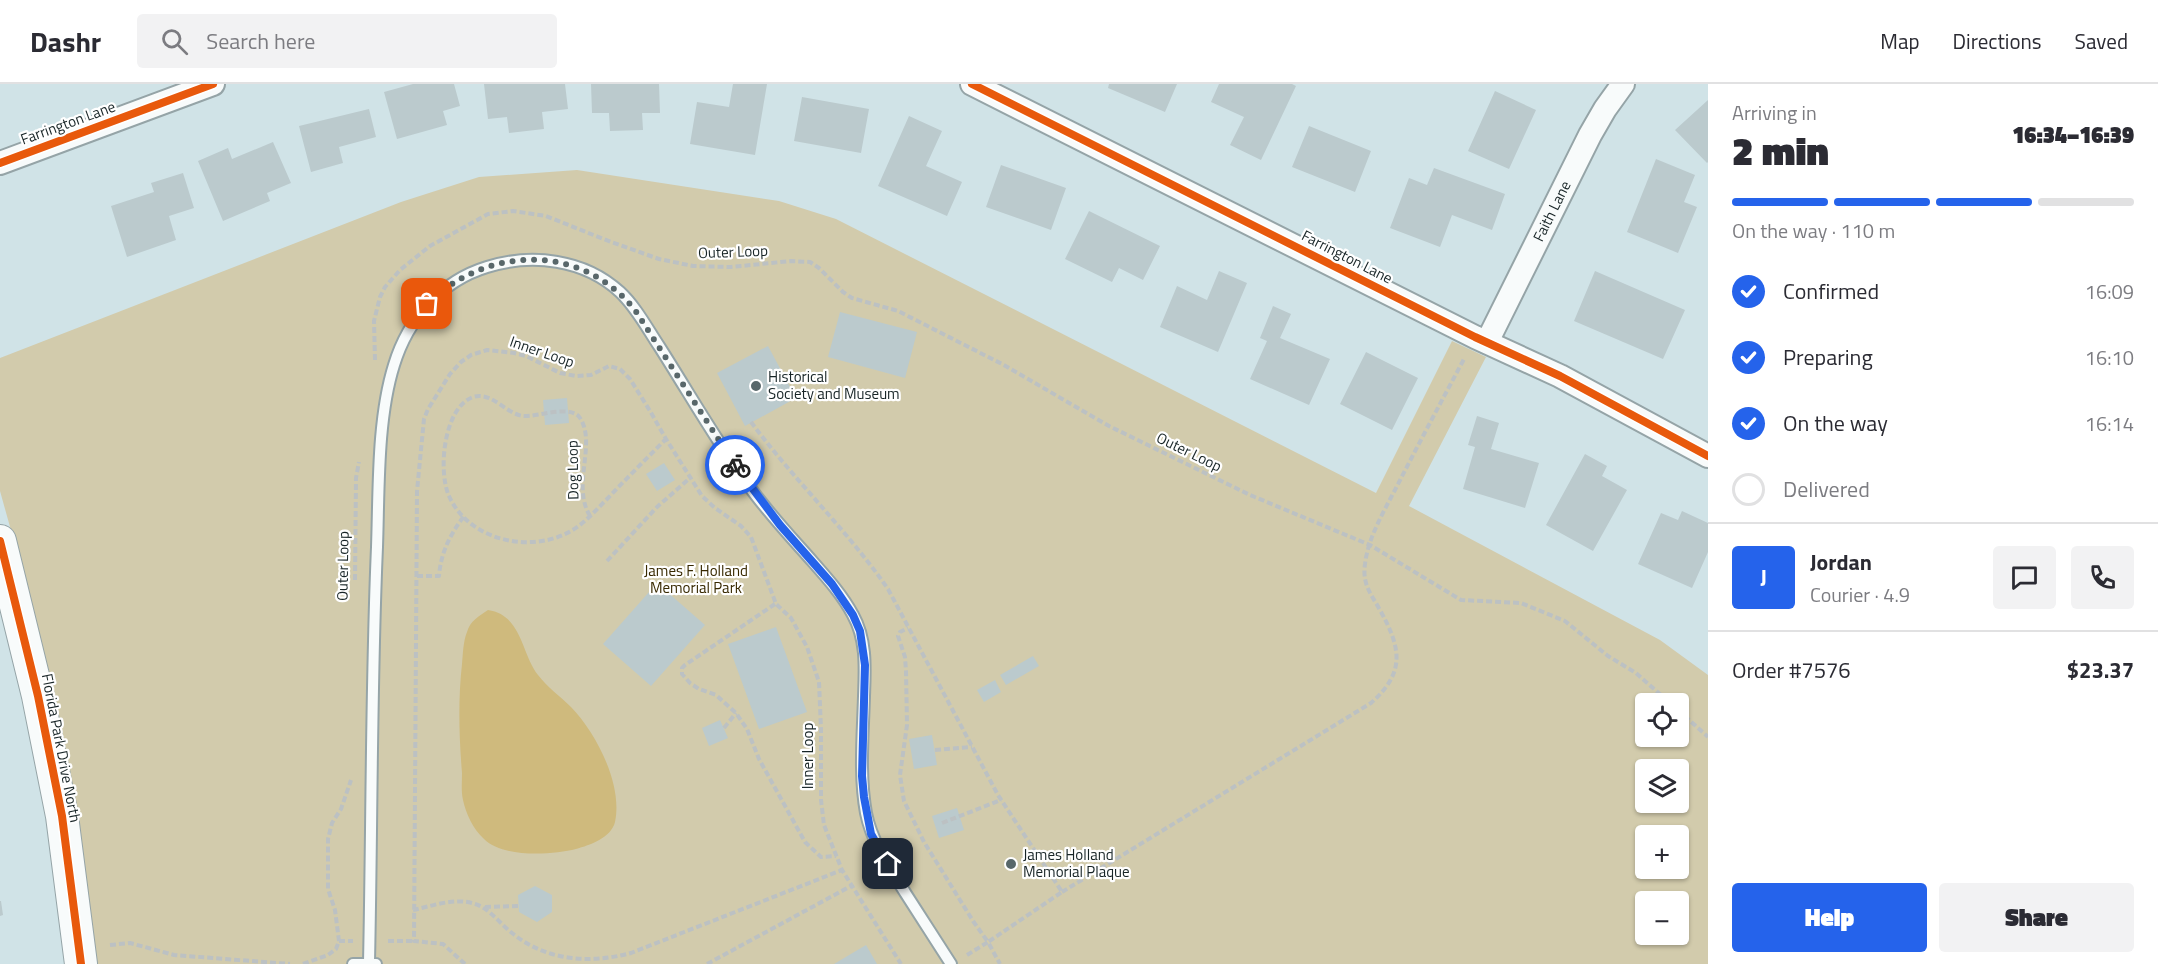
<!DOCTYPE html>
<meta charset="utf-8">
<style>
body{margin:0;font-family:"Titillium Web",sans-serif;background:#f2f2f3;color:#2b2b33;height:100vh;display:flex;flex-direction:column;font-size:22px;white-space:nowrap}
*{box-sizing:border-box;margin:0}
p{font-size:20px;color:#7c7c81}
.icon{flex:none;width:33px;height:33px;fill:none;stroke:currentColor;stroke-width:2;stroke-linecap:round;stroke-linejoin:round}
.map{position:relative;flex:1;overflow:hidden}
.drawer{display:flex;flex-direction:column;background:#fff;width:450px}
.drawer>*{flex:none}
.fabs{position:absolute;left:1635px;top:609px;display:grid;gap:12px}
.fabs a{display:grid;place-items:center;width:54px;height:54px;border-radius:6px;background:#fff;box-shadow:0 2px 4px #0004;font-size:30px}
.pin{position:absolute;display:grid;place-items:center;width:51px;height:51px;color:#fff;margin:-26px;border-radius:12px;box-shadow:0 3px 9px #0006}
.courier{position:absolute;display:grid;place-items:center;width:60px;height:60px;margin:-30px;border:4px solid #2563eb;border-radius:50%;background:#fff;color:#222;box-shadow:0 2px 8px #0007}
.headline em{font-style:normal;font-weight:800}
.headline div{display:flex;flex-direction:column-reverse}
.headline{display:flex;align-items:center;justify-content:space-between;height:102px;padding:0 24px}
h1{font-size:39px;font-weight:800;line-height:45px}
.bar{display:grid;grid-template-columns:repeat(4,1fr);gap:9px 6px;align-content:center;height:72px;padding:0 24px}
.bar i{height:8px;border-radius:4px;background:#e1e1e2}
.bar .selected{background:#2563eb}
.bar p{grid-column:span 4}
.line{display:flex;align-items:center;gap:15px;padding:0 24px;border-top:2px solid #e1e1e2}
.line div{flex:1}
.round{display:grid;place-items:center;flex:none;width:63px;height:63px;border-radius:6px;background:#f2f2f3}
ol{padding:0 24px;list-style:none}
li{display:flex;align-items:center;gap:18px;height:66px}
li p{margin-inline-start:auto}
li .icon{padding:6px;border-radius:50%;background:#2563eb;color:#fff;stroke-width:4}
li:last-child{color:#7c7c81}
li i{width:33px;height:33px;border:3px solid #e1e1e2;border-radius:50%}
.primary-button{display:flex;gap:12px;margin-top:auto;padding:12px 24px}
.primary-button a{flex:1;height:69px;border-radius:6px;background:#2563eb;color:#fff;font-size:24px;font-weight:800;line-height:69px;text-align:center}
.primary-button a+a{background:#f2f2f3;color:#2b2b33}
header{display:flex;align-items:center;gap:36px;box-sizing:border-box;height:84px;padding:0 30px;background:#fff;border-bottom:2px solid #e1e1e2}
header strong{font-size:28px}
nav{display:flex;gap:33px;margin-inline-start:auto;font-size:21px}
.search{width:420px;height:54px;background:#f2f2f3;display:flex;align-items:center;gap:15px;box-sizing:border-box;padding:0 21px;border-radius:6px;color:#7c7c81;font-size:22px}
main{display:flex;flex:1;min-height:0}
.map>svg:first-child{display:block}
</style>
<header>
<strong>Dashr</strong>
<div class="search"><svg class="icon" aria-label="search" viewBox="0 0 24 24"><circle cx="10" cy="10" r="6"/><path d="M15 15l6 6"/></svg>Search here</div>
<nav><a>Map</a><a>Directions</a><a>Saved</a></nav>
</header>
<main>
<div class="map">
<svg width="1708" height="880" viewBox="0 0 1708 880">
<rect width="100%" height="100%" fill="#d0e3e7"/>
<path fill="#d2cbac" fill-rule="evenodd" d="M577,86L779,117L836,135L1376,409L1452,257L1486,273L1409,422L1660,556L1708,591V880H81L24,493L0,407V274L401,118L479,93ZM1646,620H1678V652H1646ZM1646,686H1678V718H1646ZM1646,752H1678V784H1646ZM1646,818H1678V850H1646Z"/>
<path fill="#cfba7d" d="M488,526C522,531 521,569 538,591C547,603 560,612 571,623C596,649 623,700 615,738C611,754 590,761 576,765C552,771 503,774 484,755C473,745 466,730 463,716C461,707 462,698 462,689C459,652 458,616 462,580C463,570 463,558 467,548C470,537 479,532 488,526Z"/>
<path fill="#bbcacd" d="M413,0H454L460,22L443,27L447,41L397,55L384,8Z
M484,0H565L568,25L542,28L544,45L509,49L507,33L488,35Z
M591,0H659L660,29H642L643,46L610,47L609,29H592Z
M733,0H767L755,71L690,60L697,18L729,23Z
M1109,0H1177L1165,28L1108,4Z
M1219,0H1292L1296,2L1261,76L1230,61L1244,33L1211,18Z
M1495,7L1536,26L1509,85L1468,67Z
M802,13L869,25L861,69L794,57Z
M1708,16V78L1707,79L1675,46Z
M369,25L376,53L339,63L343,79L311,88L299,42Z
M909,32L942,47L926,82L962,98L947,132L878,102Z
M1309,42L1371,67L1355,108L1292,83Z
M273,58L291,99L267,109L270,117L223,137L198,77L228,64L232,75Z
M1656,75L1695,91L1684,118L1697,123L1678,169L1627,148Z
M1001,81L1066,104L1051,146L986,123Z
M1434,84L1505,110L1492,146L1452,131L1440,163L1390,144L1409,94L1427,101Z
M183,89L194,124L169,132L176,156L127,173L111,122L154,108L151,99Z
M1089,127L1160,162L1143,196L1119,184L1112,198L1065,175Z
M1219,187L1247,199L1218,268L1160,243L1177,202L1207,216Z
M1595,187L1685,226L1663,275L1574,237Z
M1273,222L1291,230L1280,254L1330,275L1309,321L1250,295L1267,257L1260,254Z
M840,228L917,248L905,294L828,273Z
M768,262L796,314L745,342L717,289Z
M1366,268L1418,294L1392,346L1340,320Z
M567,314L569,339L545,341L543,316Z
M1477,332L1499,339L1491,365L1539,379L1525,424L1463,405L1475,363L1468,361Z
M1585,370L1607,382L1602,392L1627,406L1593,467L1546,441Z
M664,379L675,396L657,407L646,390Z
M1682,427L1708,439V468L1692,504L1638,480L1661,429L1678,436Z
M657,499L705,541L651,602L603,560Z
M776,543L807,628L759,645L728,560Z
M1033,572L1039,582L1006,601L1000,591Z
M995,596L1001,608L984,618L977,606Z
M720,636L728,654L709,662L702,644Z
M932,651L937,681L914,685L909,655Z
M957,724L964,746L939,754L932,732Z
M535,802L552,811V828L537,838L519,828L518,811Z
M0,817H1L3,831L0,832Z
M866,861L877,880H834Z"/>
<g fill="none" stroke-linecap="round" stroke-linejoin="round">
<defs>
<path id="lane" d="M369,878C372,740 371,601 377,463C379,406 377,335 394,281C408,235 441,197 487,183C532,169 584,175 620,208C636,223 647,244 659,262C689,309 716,357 749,402C768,429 791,453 813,478C828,495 843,512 853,531C867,556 865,585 864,612C863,651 859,690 866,729C872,759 890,784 906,810C921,833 936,857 951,880
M353,880H376"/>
<g id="street">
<path d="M972,0L1475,253L1560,292L1708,372"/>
<path d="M0,79L213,0"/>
<path id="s1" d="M1487,258L1590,51L1605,25L1623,0"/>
</g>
<path id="secondary" d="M0,457L38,612L62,732L81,880"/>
</defs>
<use href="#lane" stroke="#95a4a7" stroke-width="14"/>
<use href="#street" stroke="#95a4a7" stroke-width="26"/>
<use href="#secondary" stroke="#95a4a7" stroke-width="34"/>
<path stroke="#bcc1c3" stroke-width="4" stroke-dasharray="6 3" stroke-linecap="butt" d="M375,276L374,237L380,213L385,203L400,186L430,162L488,130L513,127L546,132L611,158L659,175L693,182L731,183L791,177L810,178L819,184L843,208L852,214L898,227L1002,280L1109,342L1250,411L1370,461L1461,516L1521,519L1565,537L1608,572L1636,589L1671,620
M751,338C794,396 847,446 888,505L998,711L1062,808L988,858L973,837L924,758L904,717L900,691L907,641L906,587L905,573L898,552L900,548L908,544
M590,432C571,401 597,360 580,334C571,320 538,333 523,332C506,330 492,307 473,313C443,324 438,388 449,412C469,457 531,470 571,447C586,438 596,426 608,414C627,394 646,375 666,355
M607,477L657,423L690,394
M417,492H439C441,468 450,451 464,432
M355,496L356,394L359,378
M775,520L685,581L682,584V590L690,599L699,605L716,611L736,629L747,645L759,675L805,758L821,773L836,772
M1678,626L1708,653
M724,644L736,629
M935,666L972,663
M942,739L1001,716
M1062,808L1371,619C1406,588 1401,564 1380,526C1371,510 1362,500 1365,480C1368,454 1384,427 1396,404C1418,361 1441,318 1464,275
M485,823L519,822
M413,826C432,822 453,814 472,819C489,823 499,839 512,849C546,877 590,880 631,869L842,786
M339,857H353
M388,857H414
M110,861L130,859L174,871L290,880
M967,871L988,858L1000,880
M303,880L328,871L336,865L339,857L335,826L328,805V755L332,739L341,725L351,696
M465,880L443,860L414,857L417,407L424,335L428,325L450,290L461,278L471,271L487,266L514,269L526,272L560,289L576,292L591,291L609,282L620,285L630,295L650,327L666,355L702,412L715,424L741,442L751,453L776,520L791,534L807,563L819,598L821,645V716L824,741L842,786L901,880
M707,880L851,802"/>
<use href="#lane" stroke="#f8fbfb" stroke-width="10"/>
<use href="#street" stroke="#f8fbfb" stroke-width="22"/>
<use href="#secondary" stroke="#f8fbfb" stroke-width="32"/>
<defs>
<path id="cycleway" d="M972,0L1475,253L1560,292L1708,372
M0,79L213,0
M0,457L38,612L62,732L81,880"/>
</defs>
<use href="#cycleway" stroke="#fff" stroke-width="11"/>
<use href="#cycleway" stroke="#e8590c" stroke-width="8"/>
</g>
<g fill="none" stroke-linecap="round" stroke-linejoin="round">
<path stroke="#58676a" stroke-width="6" stroke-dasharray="0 10.8" d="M427,220C487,162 580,158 635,226L735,381"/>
<path stroke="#2563eb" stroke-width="8" d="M735,381L780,441L832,500L853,531L860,547L865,581L862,692L864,713L871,750L888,780"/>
</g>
<g fill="#58676a" stroke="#fff" stroke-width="2">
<circle cx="756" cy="302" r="6"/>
<circle cx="1011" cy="780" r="6"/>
</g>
<g text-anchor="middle" stroke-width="4.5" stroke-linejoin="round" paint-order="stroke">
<g font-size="15" fill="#172426" stroke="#fff">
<text transform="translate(68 39) rotate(-20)" y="5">Farrington Lane</text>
<text dy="5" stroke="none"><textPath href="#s1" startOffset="146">Faith Lane</textPath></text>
<text transform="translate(733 168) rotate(-2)" y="5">Outer Loop</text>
<text transform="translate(1347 173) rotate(27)" y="5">Farrington Lane</text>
<text transform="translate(542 268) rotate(19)" y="5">Inner Loop</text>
<text transform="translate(1189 368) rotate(26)" y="5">Outer Loop</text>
<text transform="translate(573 386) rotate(-91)" y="5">Dog Loop</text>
<text transform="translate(343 482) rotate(-89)" y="5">Outer Loop</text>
<text transform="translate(61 664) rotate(79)" y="5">Florida Park Drive North</text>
<text transform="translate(808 672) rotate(-90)" y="5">Inner Loop</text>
</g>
<g font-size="15" fill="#172426" stroke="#fff" text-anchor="start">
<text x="768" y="298">Historical<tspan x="768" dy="17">Society and Museum</tspan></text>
<text x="1023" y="776">James Holland<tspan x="1023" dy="17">Memorial Plaque</tspan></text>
</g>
<g font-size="15" fill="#382901" stroke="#fff">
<text x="696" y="492">James F. Holland<tspan x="696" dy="17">Memorial Park</tspan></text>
</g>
</g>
</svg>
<div class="fabs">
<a><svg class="icon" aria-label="locate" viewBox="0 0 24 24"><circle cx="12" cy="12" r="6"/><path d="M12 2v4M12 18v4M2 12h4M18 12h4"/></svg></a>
<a><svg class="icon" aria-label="layers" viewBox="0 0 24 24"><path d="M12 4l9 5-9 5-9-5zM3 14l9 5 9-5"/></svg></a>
<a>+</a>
<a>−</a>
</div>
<div class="pin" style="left:427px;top:220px;background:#ea580c"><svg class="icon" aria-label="bag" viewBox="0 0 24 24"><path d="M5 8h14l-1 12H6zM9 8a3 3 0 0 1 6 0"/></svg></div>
<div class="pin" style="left:888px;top:780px;background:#1f2937"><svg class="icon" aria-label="home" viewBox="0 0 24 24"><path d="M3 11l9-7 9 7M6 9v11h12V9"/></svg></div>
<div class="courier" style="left:735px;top:381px"><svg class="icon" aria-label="bike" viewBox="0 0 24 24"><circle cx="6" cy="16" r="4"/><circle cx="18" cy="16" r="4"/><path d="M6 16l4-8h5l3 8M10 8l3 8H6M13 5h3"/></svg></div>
</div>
<section class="drawer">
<div class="headline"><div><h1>2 min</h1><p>Arriving in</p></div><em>16:34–16:39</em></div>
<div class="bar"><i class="selected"></i><i class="selected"></i><i class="selected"></i><i></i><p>On the way · 110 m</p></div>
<ol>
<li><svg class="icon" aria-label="check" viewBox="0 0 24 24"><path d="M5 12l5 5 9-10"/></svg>Confirmed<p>16:09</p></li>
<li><svg class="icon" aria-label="check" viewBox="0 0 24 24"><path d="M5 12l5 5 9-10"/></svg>Preparing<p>16:10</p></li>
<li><svg class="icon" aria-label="check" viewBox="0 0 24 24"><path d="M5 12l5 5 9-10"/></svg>On the way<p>16:14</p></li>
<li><i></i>Delivered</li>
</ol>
<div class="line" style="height:108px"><b class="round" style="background:#2563eb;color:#fff">J</b><div><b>Jordan</b><p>Courier · 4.9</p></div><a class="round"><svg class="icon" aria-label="chat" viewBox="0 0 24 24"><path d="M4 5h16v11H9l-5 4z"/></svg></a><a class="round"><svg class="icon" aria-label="phone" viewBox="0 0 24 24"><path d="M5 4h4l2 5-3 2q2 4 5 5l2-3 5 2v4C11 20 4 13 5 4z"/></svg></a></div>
<div class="line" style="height:78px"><div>Order #7576</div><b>$23.37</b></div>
<div class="primary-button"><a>Help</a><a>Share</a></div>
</section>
</main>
